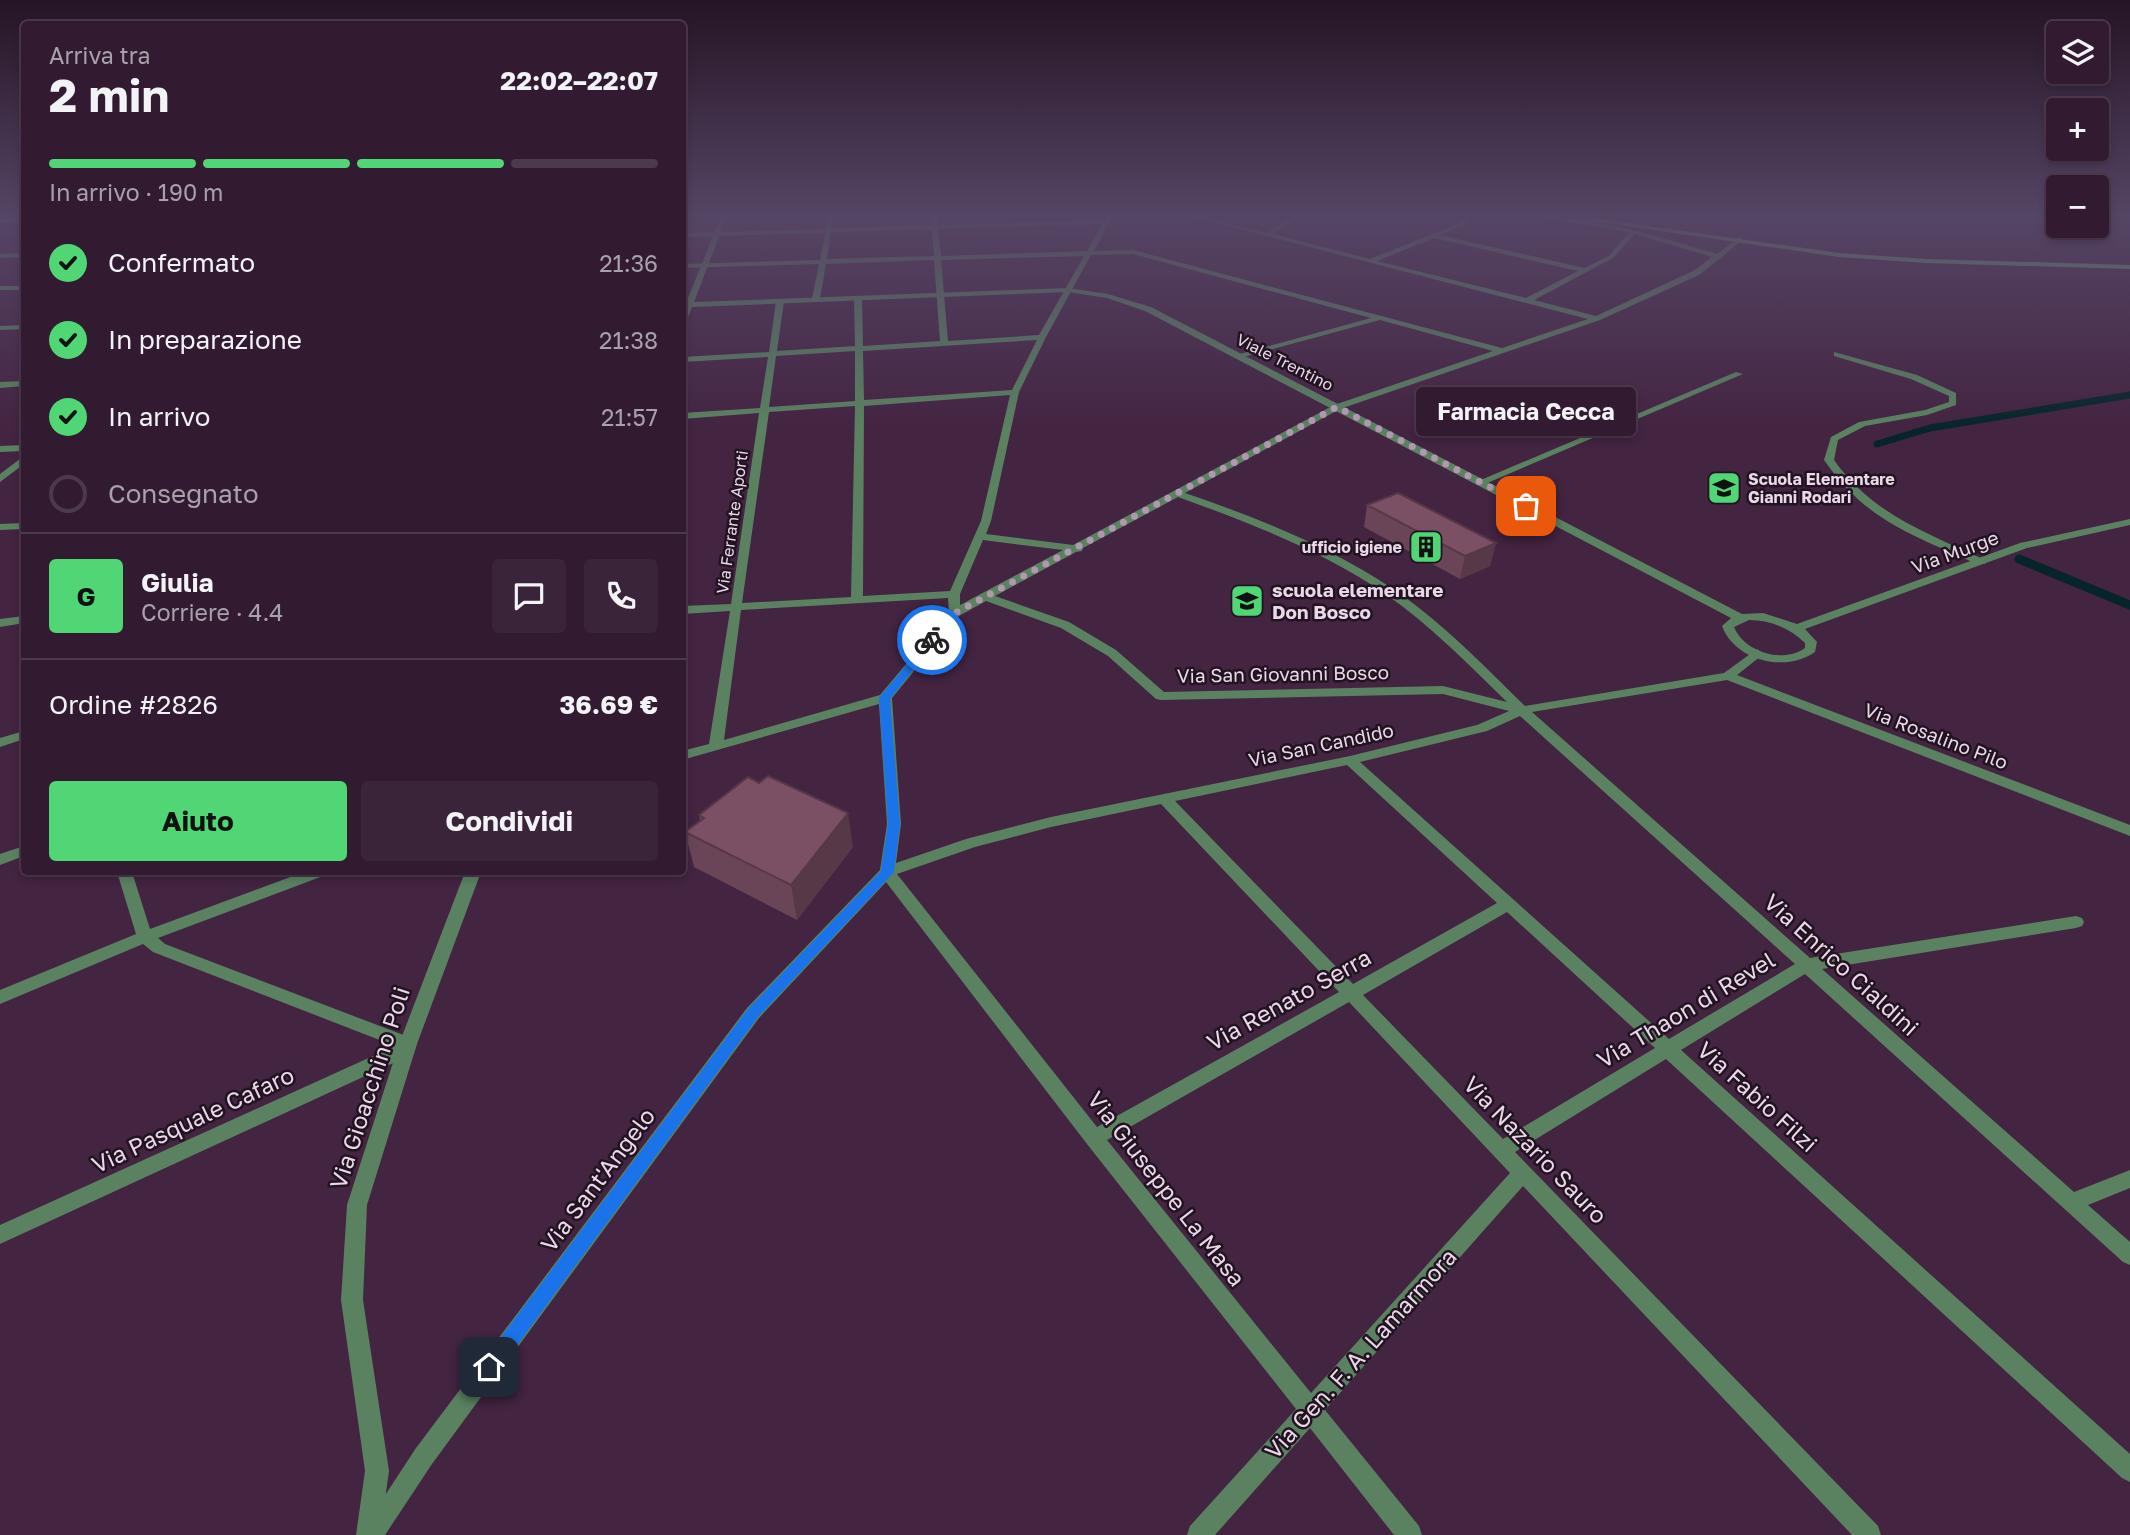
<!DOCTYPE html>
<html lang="it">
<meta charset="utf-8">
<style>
body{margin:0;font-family:"Golos Text",sans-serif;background:#3a2439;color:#f1f3f6;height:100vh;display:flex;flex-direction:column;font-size:26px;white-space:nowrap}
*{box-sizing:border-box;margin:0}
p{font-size:23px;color:#a8a1ab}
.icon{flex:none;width:38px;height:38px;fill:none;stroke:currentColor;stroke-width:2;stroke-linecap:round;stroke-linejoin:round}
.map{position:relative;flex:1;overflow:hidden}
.details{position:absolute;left:21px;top:21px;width:665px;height:854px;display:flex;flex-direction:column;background:#321b31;border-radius:7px;box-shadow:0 4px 10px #0003,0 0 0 2px #4d394d}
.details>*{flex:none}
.fabs{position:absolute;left:2046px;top:21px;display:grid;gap:14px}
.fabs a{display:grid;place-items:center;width:63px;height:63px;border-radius:7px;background:#321b31;box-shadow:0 4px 10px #0003,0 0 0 2px #4d394d;font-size:35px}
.pin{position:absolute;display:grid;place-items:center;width:60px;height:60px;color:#fff;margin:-30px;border-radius:14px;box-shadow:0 4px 10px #0006}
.courier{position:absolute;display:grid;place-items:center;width:70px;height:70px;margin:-35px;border:5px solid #1a73e8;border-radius:50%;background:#fff;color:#222;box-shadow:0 2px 9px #0007}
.bubble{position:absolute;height:49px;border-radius:7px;background:#321b31;box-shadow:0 4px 10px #0003,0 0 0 2px #4d394d;font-size:23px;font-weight:700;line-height:49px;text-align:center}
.overview em{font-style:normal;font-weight:700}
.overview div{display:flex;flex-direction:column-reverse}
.overview{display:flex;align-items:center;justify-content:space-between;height:119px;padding:0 28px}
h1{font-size:46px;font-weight:700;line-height:52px}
.bar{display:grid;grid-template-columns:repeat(4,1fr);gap:10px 7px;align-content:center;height:84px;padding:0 28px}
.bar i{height:9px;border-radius:5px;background:#4d394d}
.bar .on{background:#50d674}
.bar p{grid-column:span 4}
.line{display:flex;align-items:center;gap:18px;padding:0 28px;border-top:2px solid #4d394d}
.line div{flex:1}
.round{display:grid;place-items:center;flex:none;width:74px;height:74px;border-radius:7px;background:#3a2439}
ol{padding:0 28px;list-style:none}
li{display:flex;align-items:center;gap:21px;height:77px}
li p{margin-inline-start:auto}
li .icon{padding:7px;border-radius:50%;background:#50d674;color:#111;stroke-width:4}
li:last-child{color:#a8a1ab}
li i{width:38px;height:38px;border:4px solid #4d394d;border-radius:50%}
.primary-button{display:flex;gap:14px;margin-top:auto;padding:14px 28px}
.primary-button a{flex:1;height:80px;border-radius:7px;background:#50d674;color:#111;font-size:28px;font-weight:700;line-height:80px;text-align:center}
.primary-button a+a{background:#3a2439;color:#f1f3f6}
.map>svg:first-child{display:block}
</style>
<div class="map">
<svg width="2130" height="1535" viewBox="0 0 2130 1535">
<rect width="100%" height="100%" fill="#432441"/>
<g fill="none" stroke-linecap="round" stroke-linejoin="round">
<path stroke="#06252a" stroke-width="7" d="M1877,444L1930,428L2130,395"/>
<path stroke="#06252a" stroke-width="9" d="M2019,559L2130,605"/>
<path fill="#5a8261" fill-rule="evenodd" d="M828,216H834L832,228L931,225V216H937L938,225L1104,220L1107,216H1113L1094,251L1133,250L1502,348L1588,319L1190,216H1202L1266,233L1292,216H1300L1273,234L1370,259L1458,224L1466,216H1473L1462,226L1440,235L1584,268L1609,256L1629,232L1531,216C1595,216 1656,236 1717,254L1738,238H1742V240L1723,256L1722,258L1719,259L1699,275L1600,320L1340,409L1185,493C1258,518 1329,546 1393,589C1442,622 1483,665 1525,706L1724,673L1757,649L1763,653L1761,656L1737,675L2130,825V836L1727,680L1532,712L1810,958L2076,916L2082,918L2084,922L2082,926L2076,928L1822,969L2074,1192L2130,1170V1188L2088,1205L2130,1242V1265L2123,1262L1805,974L1681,1050L2130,1454V1482L2122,1478L1666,1059L1515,1152L1878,1526L1881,1535H1852L1523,1186L1325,1410L1419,1526L1422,1535H1394L1310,1428L1215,1535H1187L1190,1526L1296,1409L1087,1144L886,882L759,1018L432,1464L385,1535H359L416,1448L747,1008L880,870L887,824L879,704L682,760V751L709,744L730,611L682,614V606L731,604L759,413L682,419V413L760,408L768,357L682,362V357L769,352L776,301L780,299L784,301L777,351L855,346L854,298L858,296L862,298L863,346L940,341L934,260L826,264L820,299L816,301L812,299L819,264L682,268V264L820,260L825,233L682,237V233L825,229ZM1102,224L1087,251L941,256L938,229ZM932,229L934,256L827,259L831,232ZM1635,234L1712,257L1693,271L1596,316L1534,300L1613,258ZM1434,238L1578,271L1526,298L1377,261ZM1133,254L1371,318L1236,355V359L1380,320L1493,351L1334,405L1073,545L986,534L991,521L1019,392L1046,337L1091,255ZM1084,256L1039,335L948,341L941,260ZM1037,340L1012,390L864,400L863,351ZM855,351V401L769,407L776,356ZM1010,395L981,521L950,591L863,596L864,406ZM855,406L851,597L742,603L769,412ZM1178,497C1250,523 1323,551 1387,595C1431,626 1469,665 1507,702L1443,686L1164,692L1116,650L1069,622L995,596L1076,552L1082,551L1083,548ZM983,540L1063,550L960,605V594ZM948,598L949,613L880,695L724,740L741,610ZM986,601L1061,628L1108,656L1156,699L1161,700L1443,694L1509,711L1477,725L1350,756L1051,817L966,839L896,863L901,824L892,698L959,616ZM1520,716L1795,964L1669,1039L1360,762L1487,731ZM1347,765L1497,903L1353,984L1175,801ZM1161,804L1339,992L1097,1127L897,874L975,847L1051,827ZM1507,912L1655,1048L1503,1139L1363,995ZM1349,1002L1510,1173L1311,1393L1107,1140Z
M24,253V257L0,258V254Z
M0,286H24V290H0Z
M1834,352L1917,375L1956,393V405L1927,415L1865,426L1838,440L1834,460C1872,514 1927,533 1985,560V564H1977C1913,535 1866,521 1824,460L1831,437L1859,422L1925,410L1949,402V396L1911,379L1834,356Z
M1736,372L1743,374L1485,484L1476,482Z
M24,381V386L0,388V382Z
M24,445V451L0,452V446Z
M24,456V464L0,482V474Z
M24,523V529L0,530V524Z
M24,616V623L0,627V619Z
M24,731V739L0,747V738Z
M24,846V856L0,865V854Z
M117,872H132L150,929L304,872H325L323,876L158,938L165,944L414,1039C417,1045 416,1049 413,1054L0,1244V1225L395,1046L153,952L143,944L0,1004V990L136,934Z"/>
<path fill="#5a8261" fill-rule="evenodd" d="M721,216H727L694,302L1068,288L1108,294L1151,307L1742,614L1763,613L1797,624L2020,543L2130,519V525L2027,548L1805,629L1817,642L1815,652C1786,673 1735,661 1722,626L1731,618L1145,311L1107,298L1068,292L692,307L686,322L682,324V303H686ZM1749,620C1770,620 1790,628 1805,643V648C1783,664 1744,652 1734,627Z
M24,325V329L0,330V326Z
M465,872H481L417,1044L367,1205L363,1300L389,1471L380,1535H356L365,1471L341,1300L347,1205L399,1044Z"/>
<path fill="#6eaf7a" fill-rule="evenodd" d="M24,216V220L0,223V219Z
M1558,216H1578L1839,253L1926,259L2130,265V269L1926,263L1839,257Z"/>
</g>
<path fill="#6a4557" d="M1367,505L1496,543L1490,566L1460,579L1364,527Z
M699,815L853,847L797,920L694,867L685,832L700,821Z"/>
<path fill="#563847" d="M1496,543L1490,566L1460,579L1465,556Z
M848,813L853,847L797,920L791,885Z"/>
<path fill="#7b5065" stroke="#563847" stroke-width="2" d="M1398,493L1496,543L1465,556L1367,505Z
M768,776L848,813L791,885L685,832L704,818L699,815L748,777L759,783Z"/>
<linearGradient id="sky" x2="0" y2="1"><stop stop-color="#251424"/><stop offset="0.5" stop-color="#554565"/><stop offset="1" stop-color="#554565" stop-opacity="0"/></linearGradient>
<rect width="2130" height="431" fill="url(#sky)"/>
<path fill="#1a73e8" d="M929,638L937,640L890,699L900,824L894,872L758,1017L496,1374L489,1377L483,1374L480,1367L483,1361L748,1009L881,871L888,824L879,698Z"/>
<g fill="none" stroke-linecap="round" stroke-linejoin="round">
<path stroke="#b098ae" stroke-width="7" stroke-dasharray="0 12.6" d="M932,640L955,613L1337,407L1526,506"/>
</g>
<defs>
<symbol id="school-square" viewBox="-11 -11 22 22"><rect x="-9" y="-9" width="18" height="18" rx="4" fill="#50d674" stroke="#211420"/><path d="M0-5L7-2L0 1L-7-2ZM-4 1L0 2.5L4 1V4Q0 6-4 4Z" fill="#111"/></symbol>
<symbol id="building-square" viewBox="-11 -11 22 22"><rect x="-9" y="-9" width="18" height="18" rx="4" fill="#50d674" stroke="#211420"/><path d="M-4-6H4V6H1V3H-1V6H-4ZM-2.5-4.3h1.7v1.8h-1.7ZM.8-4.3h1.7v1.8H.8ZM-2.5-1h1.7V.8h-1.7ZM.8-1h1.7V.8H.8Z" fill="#111"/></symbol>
</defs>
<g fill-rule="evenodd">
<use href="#school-square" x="1705" y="469" width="38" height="38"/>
<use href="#building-square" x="1407" y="528" width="38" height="38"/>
<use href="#school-square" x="1228" y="582" width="38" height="38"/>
</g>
<g text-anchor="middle" stroke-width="5" stroke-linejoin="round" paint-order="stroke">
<g font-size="16" fill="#ebd7e9" stroke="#211420">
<text transform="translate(1285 362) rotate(27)" y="6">Viale Trentino</text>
<text transform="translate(732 522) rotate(-82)" y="6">Via Ferrante Aporti</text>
</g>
<g font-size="16" font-weight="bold" fill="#ebd7e9" stroke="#211420" text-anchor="start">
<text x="1748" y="485">Scuola Elementare<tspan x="1748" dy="18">Gianni Rodari</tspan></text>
<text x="1402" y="553" text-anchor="end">ufficio igiene</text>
</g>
<g font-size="19" fill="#ebd7e9" stroke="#211420">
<text transform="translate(1955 552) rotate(-20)" y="7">Via Murge</text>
<text transform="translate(1283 674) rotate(-1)" y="7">Via San Giovanni Bosco</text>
<text transform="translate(1936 736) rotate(21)" y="7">Via Rosalino Pilo</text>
<text transform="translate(1321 745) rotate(-12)" y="7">Via San Candido</text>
</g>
<g font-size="19" font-weight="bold" fill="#ebd7e9" stroke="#211420" text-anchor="start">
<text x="1272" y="597">scuola elementare<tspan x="1272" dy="22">Don Bosco</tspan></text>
</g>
<g font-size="23" fill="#ebd7e9" stroke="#211420">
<text transform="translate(1841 965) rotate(42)" y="8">Via Enrico Cialdini</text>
<text transform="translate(1289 1000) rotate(-29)" y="8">Via Renato Serra</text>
<text transform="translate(1686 1010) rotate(-31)" y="8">Via Thaon di Revel</text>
<text transform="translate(370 1088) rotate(-72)" y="8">Via Gioacchino Poli</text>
<text transform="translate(1757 1097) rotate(42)" y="8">Via Fabio Filzi</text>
<text transform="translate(193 1120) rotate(-25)" y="8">Via Pasquale Cafaro</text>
<text transform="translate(1535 1150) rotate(46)" y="8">Via Nazario Sauro</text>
<text transform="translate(598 1180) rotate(-53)" y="8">Via Sant'Angelo</text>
<text transform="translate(1166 1189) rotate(52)" y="8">Via Giuseppe La Masa</text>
<text transform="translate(1361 1354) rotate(-48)" y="8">Via Gen. F. A. Lamarmora</text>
</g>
</g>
</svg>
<div class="fabs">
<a><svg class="icon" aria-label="layers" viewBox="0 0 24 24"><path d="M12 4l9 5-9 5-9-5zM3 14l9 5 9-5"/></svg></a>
<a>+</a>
<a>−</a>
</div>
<div class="pin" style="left:1526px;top:506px;background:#ea580c"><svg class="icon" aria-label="bag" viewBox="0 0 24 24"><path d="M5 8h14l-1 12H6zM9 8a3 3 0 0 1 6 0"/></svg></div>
<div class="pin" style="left:489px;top:1367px;background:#1f2937"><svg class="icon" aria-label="home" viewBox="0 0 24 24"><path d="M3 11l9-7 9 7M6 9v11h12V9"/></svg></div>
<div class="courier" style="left:932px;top:640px"><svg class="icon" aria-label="bike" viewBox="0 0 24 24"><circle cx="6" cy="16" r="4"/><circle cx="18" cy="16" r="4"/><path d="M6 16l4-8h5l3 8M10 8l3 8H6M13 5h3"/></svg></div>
<div class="bubble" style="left:1416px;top:387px;width:220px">Farmacia Cecca</div>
<section class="details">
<div class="overview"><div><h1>2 min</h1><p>Arriva tra</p></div><em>22:02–22:07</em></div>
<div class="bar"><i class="on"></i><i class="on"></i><i class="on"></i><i></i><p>In arrivo · 190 m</p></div>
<ol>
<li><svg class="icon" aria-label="check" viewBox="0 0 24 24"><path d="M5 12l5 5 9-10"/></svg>Confermato<p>21:36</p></li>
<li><svg class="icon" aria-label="check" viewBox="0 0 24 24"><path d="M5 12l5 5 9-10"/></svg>In preparazione<p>21:38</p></li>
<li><svg class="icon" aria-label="check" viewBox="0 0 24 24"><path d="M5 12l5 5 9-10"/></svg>In arrivo<p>21:57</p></li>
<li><i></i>Consegnato</li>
</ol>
<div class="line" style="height:126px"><b class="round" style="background:#50d674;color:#111">G</b><div><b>Giulia</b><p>Corriere · 4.4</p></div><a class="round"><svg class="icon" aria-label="chat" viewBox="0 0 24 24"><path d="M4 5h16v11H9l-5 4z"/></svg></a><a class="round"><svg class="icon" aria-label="phone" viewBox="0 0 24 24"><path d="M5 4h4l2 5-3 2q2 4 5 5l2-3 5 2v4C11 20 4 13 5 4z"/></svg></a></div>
<div class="line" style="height:91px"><div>Ordine #2826</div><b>36.69 €</b></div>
<div class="primary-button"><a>Aiuto</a><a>Condividi</a></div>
</section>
</div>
